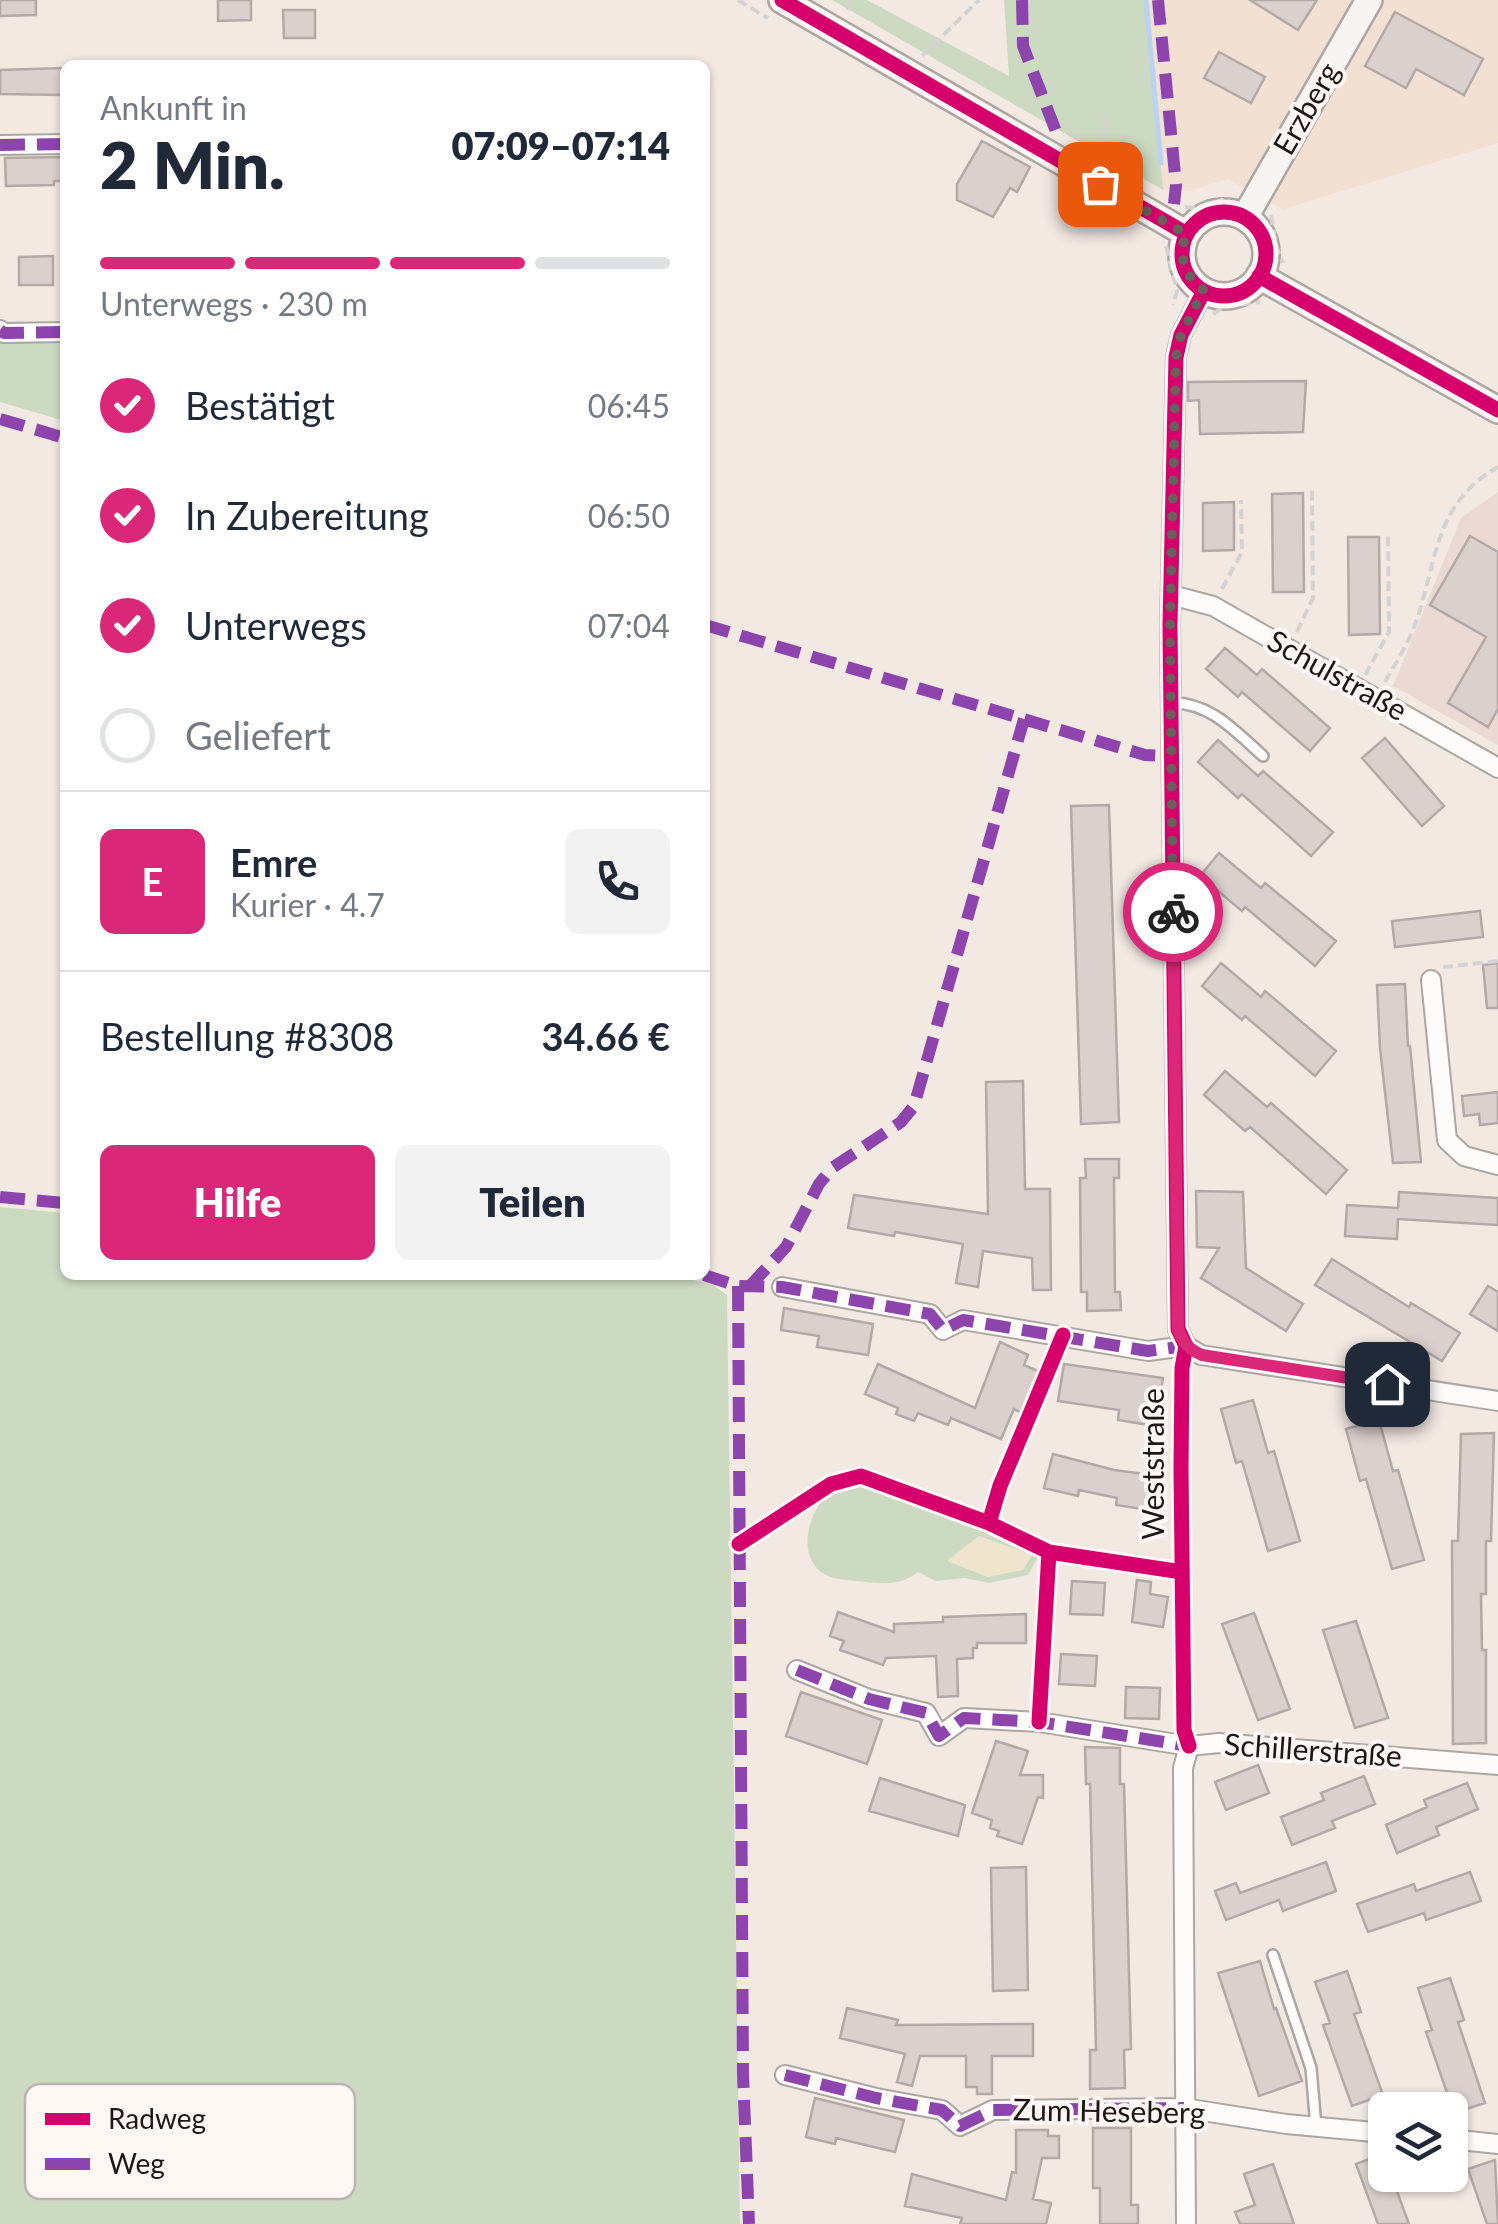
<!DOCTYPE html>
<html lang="de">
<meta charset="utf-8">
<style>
body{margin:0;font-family:Lato,sans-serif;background:#f2f2f3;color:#1f2937;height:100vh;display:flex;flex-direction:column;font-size:38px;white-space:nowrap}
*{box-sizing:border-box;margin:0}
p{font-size:32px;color:#747a83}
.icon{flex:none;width:55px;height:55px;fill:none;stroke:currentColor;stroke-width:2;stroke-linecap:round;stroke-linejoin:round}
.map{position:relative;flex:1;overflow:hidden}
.side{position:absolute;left:60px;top:60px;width:650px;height:1220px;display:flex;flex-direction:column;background:#fff;border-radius:15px;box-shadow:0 2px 8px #0004}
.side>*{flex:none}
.buttons{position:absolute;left:1368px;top:2092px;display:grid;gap:20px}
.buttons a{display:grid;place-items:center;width:100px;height:100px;border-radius:15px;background:#fff;box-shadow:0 2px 8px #0004;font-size:50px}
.pin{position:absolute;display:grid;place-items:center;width:85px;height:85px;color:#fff;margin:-42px;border-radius:20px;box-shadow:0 5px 15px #0006}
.courier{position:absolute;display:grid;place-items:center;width:100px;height:100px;margin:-50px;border:8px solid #db2777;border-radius:50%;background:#fff;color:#222;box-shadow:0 2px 12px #0007}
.headline em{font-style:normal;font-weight:800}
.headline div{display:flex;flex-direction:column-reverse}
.headline{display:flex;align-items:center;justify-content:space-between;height:170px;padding:0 40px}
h1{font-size:65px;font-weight:800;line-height:75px}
.bar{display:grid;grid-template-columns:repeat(4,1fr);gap:15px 10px;align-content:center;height:120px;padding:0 40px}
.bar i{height:12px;border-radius:8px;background:#e0e1e3}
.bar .selected{background:#db2777}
.bar p{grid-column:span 4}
.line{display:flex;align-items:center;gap:25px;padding:0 40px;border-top:2px solid #e0e1e3}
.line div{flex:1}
.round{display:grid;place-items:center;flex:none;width:105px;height:105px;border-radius:15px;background:#f2f2f3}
ol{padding:0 40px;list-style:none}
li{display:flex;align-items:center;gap:30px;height:110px}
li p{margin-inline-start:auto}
li .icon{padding:10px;border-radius:50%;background:#db2777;color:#fff;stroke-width:4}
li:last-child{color:#747a83}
li i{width:55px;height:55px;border:5px solid #e0e1e3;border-radius:50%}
.cta{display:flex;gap:20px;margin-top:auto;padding:20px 40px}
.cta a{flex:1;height:115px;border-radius:15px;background:#db2777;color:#fff;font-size:40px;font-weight:800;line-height:115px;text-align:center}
.cta a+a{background:#f2f2f3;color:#1f2937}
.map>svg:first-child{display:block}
</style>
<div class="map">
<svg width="1498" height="2224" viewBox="0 0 1498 2224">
<rect width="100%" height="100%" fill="#f3e9e3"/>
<path fill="#f2e0d3" d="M1146,0H1498V143L1284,209L1227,179L1189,191L1163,190Z"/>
<path fill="#ebd9d3" d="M1498,492V745L1393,686L1461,518Z"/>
<path fill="#cddac2" d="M832,0H867L1009,76L1004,0H1146L1163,190Z
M0,336H65V421L0,402Z
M0,1207L65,1213V1275H662L710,1283L727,1295L740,2224H0Z
M867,1484L974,1523L1040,1554L1028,1575L989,1583L965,1578L936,1581L918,1572C902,1585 885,1584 865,1582C853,1580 837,1581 826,1575C793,1557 809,1504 836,1488C845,1482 856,1484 867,1484Z"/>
<path fill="#efe5ce" d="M979,1536L1032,1555L1023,1570L988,1577L947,1561Z"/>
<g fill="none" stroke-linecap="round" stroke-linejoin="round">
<path stroke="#bad3f3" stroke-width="5" d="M1146,0L1161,163"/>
</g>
<path fill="#dad1ce" stroke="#b3aaa7" stroke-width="2.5" d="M0,0H36V15L0,16Z
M218,0H251V20L218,21Z
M1250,0H1317L1298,30Z
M283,10H315V38H284Z
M1395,12L1483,59L1464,95L1416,69L1406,88L1365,66Z
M1219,52L1265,77L1251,103L1204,78Z
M62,68V95L0,94V70Z
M982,141L1030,167L1017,192L1010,188L993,217L957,200V184Z
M65,157V181H54V185L6,186L5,158Z
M53,256V285H19V257Z
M1306,381L1303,432L1200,434L1199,400L1188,401V382Z
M1303,493L1304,592H1273L1272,494Z
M1234,502V550L1203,551V503Z
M1470,536L1498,552V709L1488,727L1448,703L1486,637L1430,605Z
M1348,537H1379L1380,634L1349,635Z
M1225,648L1257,675L1262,669L1330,728L1310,751L1242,692L1238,697L1206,669Z
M1385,738L1444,806L1422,826L1362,758Z
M1218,740L1258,776L1263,771L1333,832L1311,856L1242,794L1238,798L1198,762Z
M1109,805L1119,1122L1081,1124L1071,806Z
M1219,853L1261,888L1265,883L1336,941L1315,966L1245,907L1242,911L1200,876Z
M1480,911L1483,937L1395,947L1392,921Z
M1221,963L1261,997L1265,991L1336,1051L1315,1076L1245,1016L1242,1020L1202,986Z
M1498,963V1008H1487L1483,965Z
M1405,984L1408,1046H1410L1421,1162L1393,1163L1380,1048L1377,985Z
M1225,1071L1267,1107L1271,1103L1347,1170L1326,1194L1250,1127L1245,1131L1204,1095Z
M1023,1081L1025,1189H1050L1051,1290H1033L1032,1258L983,1251L978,1287L956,1283L963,1244L895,1232L894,1236L848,1228L854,1195L988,1214L986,1082Z
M1498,1092V1123L1480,1125L1479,1114L1464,1116L1462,1096Z
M1085,1159H1119V1178H1114L1115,1292H1120L1121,1310L1087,1311V1292H1081L1080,1178H1086Z
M1196,1191L1243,1192L1246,1268L1303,1304L1286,1331L1201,1278L1219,1248L1197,1247Z
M1399,1192L1498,1198V1225L1398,1219L1397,1239L1345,1236L1347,1205L1398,1208Z
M1332,1259L1409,1307L1411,1303L1460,1333L1442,1361L1315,1285Z
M1488,1286L1498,1292V1331L1470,1314Z
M784,1308L873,1324L868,1355L817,1347L819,1336L781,1330Z
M1000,1342L1028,1355L1024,1365L1040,1372L1022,1413L1014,1409L1001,1439L951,1418L948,1425L918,1413L914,1421L896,1414L898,1408L865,1394L878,1364L975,1408Z
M1064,1364L1163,1378L1155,1426L1118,1420L1119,1410L1058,1401Z
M1253,1400L1268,1453L1274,1451L1300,1541L1268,1551L1242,1461L1236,1463L1221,1409Z
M1379,1420L1393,1471L1398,1470L1424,1560L1392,1569L1366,1479L1360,1481L1346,1429Z
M1494,1433L1491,1541H1486V1594H1481L1482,1650H1486V1743L1453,1744L1452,1541H1458L1461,1434Z
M1053,1454L1114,1470L1153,1475L1149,1510L1116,1505L1117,1498L1079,1490L1078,1496L1044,1488Z
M1137,1580L1151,1582L1150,1594L1168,1597L1163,1627L1132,1622Z
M1072,1581L1105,1583L1103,1615L1070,1614Z
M838,1612L894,1632V1624L943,1622V1617L1026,1614V1643H977V1648H973V1658L957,1659L958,1696L938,1697L936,1656L886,1658L883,1665L840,1650L844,1641L830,1636Z
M1254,1613L1290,1709L1258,1720L1222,1624Z
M1356,1621L1388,1718L1355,1728L1323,1630Z
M1061,1654L1097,1656L1095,1686L1059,1684Z
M1126,1687L1160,1688L1159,1719L1125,1718Z
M801,1692L882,1720L867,1764L786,1736Z
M996,1741L1028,1751L1020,1775H1043V1798L1038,1797L1022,1844L997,1836L999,1831L990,1828L992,1820L972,1813Z
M1085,1747L1120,1748V1784H1124L1131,2049L1124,2050L1125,2088L1090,2089V2050H1096L1090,1784H1086Z
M1258,1765L1269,1793L1226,1810L1215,1782Z
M1364,1776L1375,1804L1332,1821L1335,1828L1292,1845L1281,1817L1324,1800L1321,1793Z
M880,1778L965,1805L958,1836L869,1811Z
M1467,1783L1478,1809L1436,1827L1439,1835L1397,1853L1386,1825L1427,1807L1424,1800Z
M1326,1862L1336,1891L1283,1911L1279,1900L1226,1920L1215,1891L1236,1883L1240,1893Z
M1026,1867L1028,1990L993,1991L991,1868Z
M1470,1872L1481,1901L1426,1920L1424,1913L1368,1932L1357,1904L1414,1884L1416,1891Z
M1260,1961L1274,2009L1276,2008L1302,2081L1259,2096L1218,1973Z
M1347,1971L1361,2012L1354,2014L1383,2095L1352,2106L1323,2025L1330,2023L1315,1982Z
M1450,1978L1464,2020L1458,2022L1485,2103L1454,2113L1426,2032L1432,2030L1418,1988Z
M847,2008L898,2020L896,2025L1033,2024V2056H992V2094H977V2087H966V2056H920L912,2086L897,2082L905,2054L840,2038Z
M815,2098L904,2120L895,2152L836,2138L835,2144L806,2137Z
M1093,2128H1131V2205H1138V2224H1100V2188H1093Z
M1016,2130H1048V2136H1059V2158H1042L1033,2199L1051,2203L1046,2224H960L962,2218L905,2206L912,2174L1006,2200L1012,2172L1016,2173Z
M1385,2153V2175H1391L1409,2224H1378L1356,2164Z
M1495,2160L1498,2224H1487L1468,2169Z
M1273,2164L1294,2224H1240L1235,2212L1255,2205L1244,2174Z"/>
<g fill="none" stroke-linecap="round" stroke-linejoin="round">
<defs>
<path id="lane" d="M1171,703C1210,702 1235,731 1263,756
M1273,1955L1311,2068L1316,2127"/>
<path id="street" d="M0,145L65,144
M0,330L4,333L65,332
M1171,595L1213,606L1498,768
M1431,980L1447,1140L1464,1156L1498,1165
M782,1287L930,1314L943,1330L963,1320L1148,1351L1186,1346L1201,1355L1498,1401
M1186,1346L1178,1329L1170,625L1176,357L1181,335L1204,291
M797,1670L869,1699L926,1713L939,1736L964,1718L1039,1722L1189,1746L1219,1743L1498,1765
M785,2075L876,2098L942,2110L960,2126L993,2110L1184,2108L1286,2124L1385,2133
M1450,2139L1498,2144
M1186,2224L1183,1768L1189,1746"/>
<path id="secondary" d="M782,0L1187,234
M1182 254a42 42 0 1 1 84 0a42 42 0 1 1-84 0Z
M1245,217L1369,0
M1259,276L1498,410"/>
</defs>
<use href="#lane" stroke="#ada6a1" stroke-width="14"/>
<use href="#street" stroke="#ada6a1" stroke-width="22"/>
<use href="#secondary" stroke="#ada6a1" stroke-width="30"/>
<path stroke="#d5d3d1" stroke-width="4" stroke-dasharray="10 5" stroke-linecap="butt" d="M738,0L768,18
M848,0V12
M922,56L979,0
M1103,161L1105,113
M1185,207L1195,208L1229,198
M1271,215L1276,246L1283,263
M1166,246L1177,291L1173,305
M1213,314L1223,307L1260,302
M1222,589L1242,552L1241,500
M1297,632L1313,598L1312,490
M1365,675L1389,632L1388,535
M1385,682C1395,664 1407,646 1414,627C1438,564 1432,504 1498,467
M1443,967L1498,961"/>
<use href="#lane" stroke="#fdfcfb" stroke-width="9"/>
<use href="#street" stroke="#fdfcfb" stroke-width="18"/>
<use href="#secondary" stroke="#f8f4f2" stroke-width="25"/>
<path stroke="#8e44ad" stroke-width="12" stroke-dasharray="25 12" stroke-linecap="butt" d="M1022,0L1023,46L1057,134
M1158,0L1176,185L1174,204
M0,145L65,144
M0,330L4,333L65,332
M0,419L65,438
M705,625L1145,755L1171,756
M0,1197L65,1203
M704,1275L738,1286L782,1287L930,1314L943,1330L963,1320L1148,1351L1186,1346
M738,1286L743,2074L749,2224
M749,1287L786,1247L819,1184L832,1168L901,1122L914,1106L1024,719
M797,1670L869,1699L926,1713L939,1736L964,1718L1039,1722L1189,1746
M785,2075L876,2098L942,2110L960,2126L993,2110L1184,2108"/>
<defs>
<path id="cycleway" d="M782,0L1187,234
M1182 254a42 42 0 1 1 84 0a42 42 0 1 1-84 0Z
M1259,276L1498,410
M989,1523L1000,1486L1063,1335
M739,1544L831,1484L861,1476L989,1523L1049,1552L1182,1572
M1039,1722L1049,1552
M1189,1746L1184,1730L1181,1469L1182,1368L1186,1346L1178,1329L1170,625L1176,357L1181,335L1204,291"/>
</defs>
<use href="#cycleway" stroke="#fff7f3" stroke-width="21"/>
<use href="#cycleway" stroke="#d6006c" stroke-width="15"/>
</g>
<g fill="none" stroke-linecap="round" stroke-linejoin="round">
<path stroke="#69615c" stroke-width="10" stroke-dasharray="0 18" d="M1100,184L1186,234C1178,257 1184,276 1204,290L1181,335L1176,357L1170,626L1173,912"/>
<path stroke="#db2777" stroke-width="12" d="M1173,912L1178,1329C1183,1343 1188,1349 1202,1355L1387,1384"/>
</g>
<g text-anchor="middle" stroke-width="8" stroke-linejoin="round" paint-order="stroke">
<g font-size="30" fill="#1e1814" stroke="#fff7f3">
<text transform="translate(1307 109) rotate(-60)" y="10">Erzberg</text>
<text transform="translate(1337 676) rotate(29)" y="10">Schulstraße</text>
<text transform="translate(1154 1464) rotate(-90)" y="10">Weststraße</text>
<text transform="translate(1313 1751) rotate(4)" y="10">Schillerstraße</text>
<text transform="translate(1109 2112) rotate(1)" y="10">Zum Heseberg</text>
</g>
</g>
<rect x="25" y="2084" width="330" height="115" rx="15" fill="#fff7f3" stroke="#bcb4b0" stroke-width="2.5"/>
<rect x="45" y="2113" width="45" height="12" fill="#d6006c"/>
<rect x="45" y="2158" width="45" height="12" fill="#8e44ad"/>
<g font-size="28" fill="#1e1814">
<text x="108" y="2129">Radweg</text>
<text x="108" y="2174">Weg</text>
</g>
</svg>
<div class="buttons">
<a><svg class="icon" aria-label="layers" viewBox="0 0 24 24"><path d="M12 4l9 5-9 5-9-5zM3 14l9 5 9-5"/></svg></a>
</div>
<div class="pin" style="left:1100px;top:184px;background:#ea580c"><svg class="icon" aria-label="bag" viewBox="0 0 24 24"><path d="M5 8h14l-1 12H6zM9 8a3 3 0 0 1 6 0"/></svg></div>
<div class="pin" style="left:1387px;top:1384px;background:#1f2937"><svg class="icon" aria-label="home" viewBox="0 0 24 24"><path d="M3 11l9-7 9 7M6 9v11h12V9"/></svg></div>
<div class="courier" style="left:1173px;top:912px"><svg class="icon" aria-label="bike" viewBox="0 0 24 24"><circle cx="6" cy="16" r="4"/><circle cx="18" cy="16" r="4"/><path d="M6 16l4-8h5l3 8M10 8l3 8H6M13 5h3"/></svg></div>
<section class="side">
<div class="headline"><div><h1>2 Min.</h1><p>Ankunft in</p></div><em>07:09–07:14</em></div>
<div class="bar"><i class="selected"></i><i class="selected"></i><i class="selected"></i><i></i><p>Unterwegs · 230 m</p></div>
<ol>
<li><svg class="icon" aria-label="check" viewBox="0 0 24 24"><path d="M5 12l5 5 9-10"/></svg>Bestätigt<p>06:45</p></li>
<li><svg class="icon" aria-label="check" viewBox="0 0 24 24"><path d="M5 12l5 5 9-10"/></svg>In Zubereitung<p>06:50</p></li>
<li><svg class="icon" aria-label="check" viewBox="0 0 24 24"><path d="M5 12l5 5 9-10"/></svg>Unterwegs<p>07:04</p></li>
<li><i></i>Geliefert</li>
</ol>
<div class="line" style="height:180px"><b class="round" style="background:#db2777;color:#fff">E</b><div><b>Emre</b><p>Kurier · 4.7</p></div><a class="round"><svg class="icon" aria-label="phone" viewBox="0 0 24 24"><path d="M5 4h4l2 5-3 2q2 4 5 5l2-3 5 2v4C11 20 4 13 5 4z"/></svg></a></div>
<div class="line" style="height:130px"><div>Bestellung #8308</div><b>34.66 €</b></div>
<div class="cta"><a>Hilfe</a><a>Teilen</a></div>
</section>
</div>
